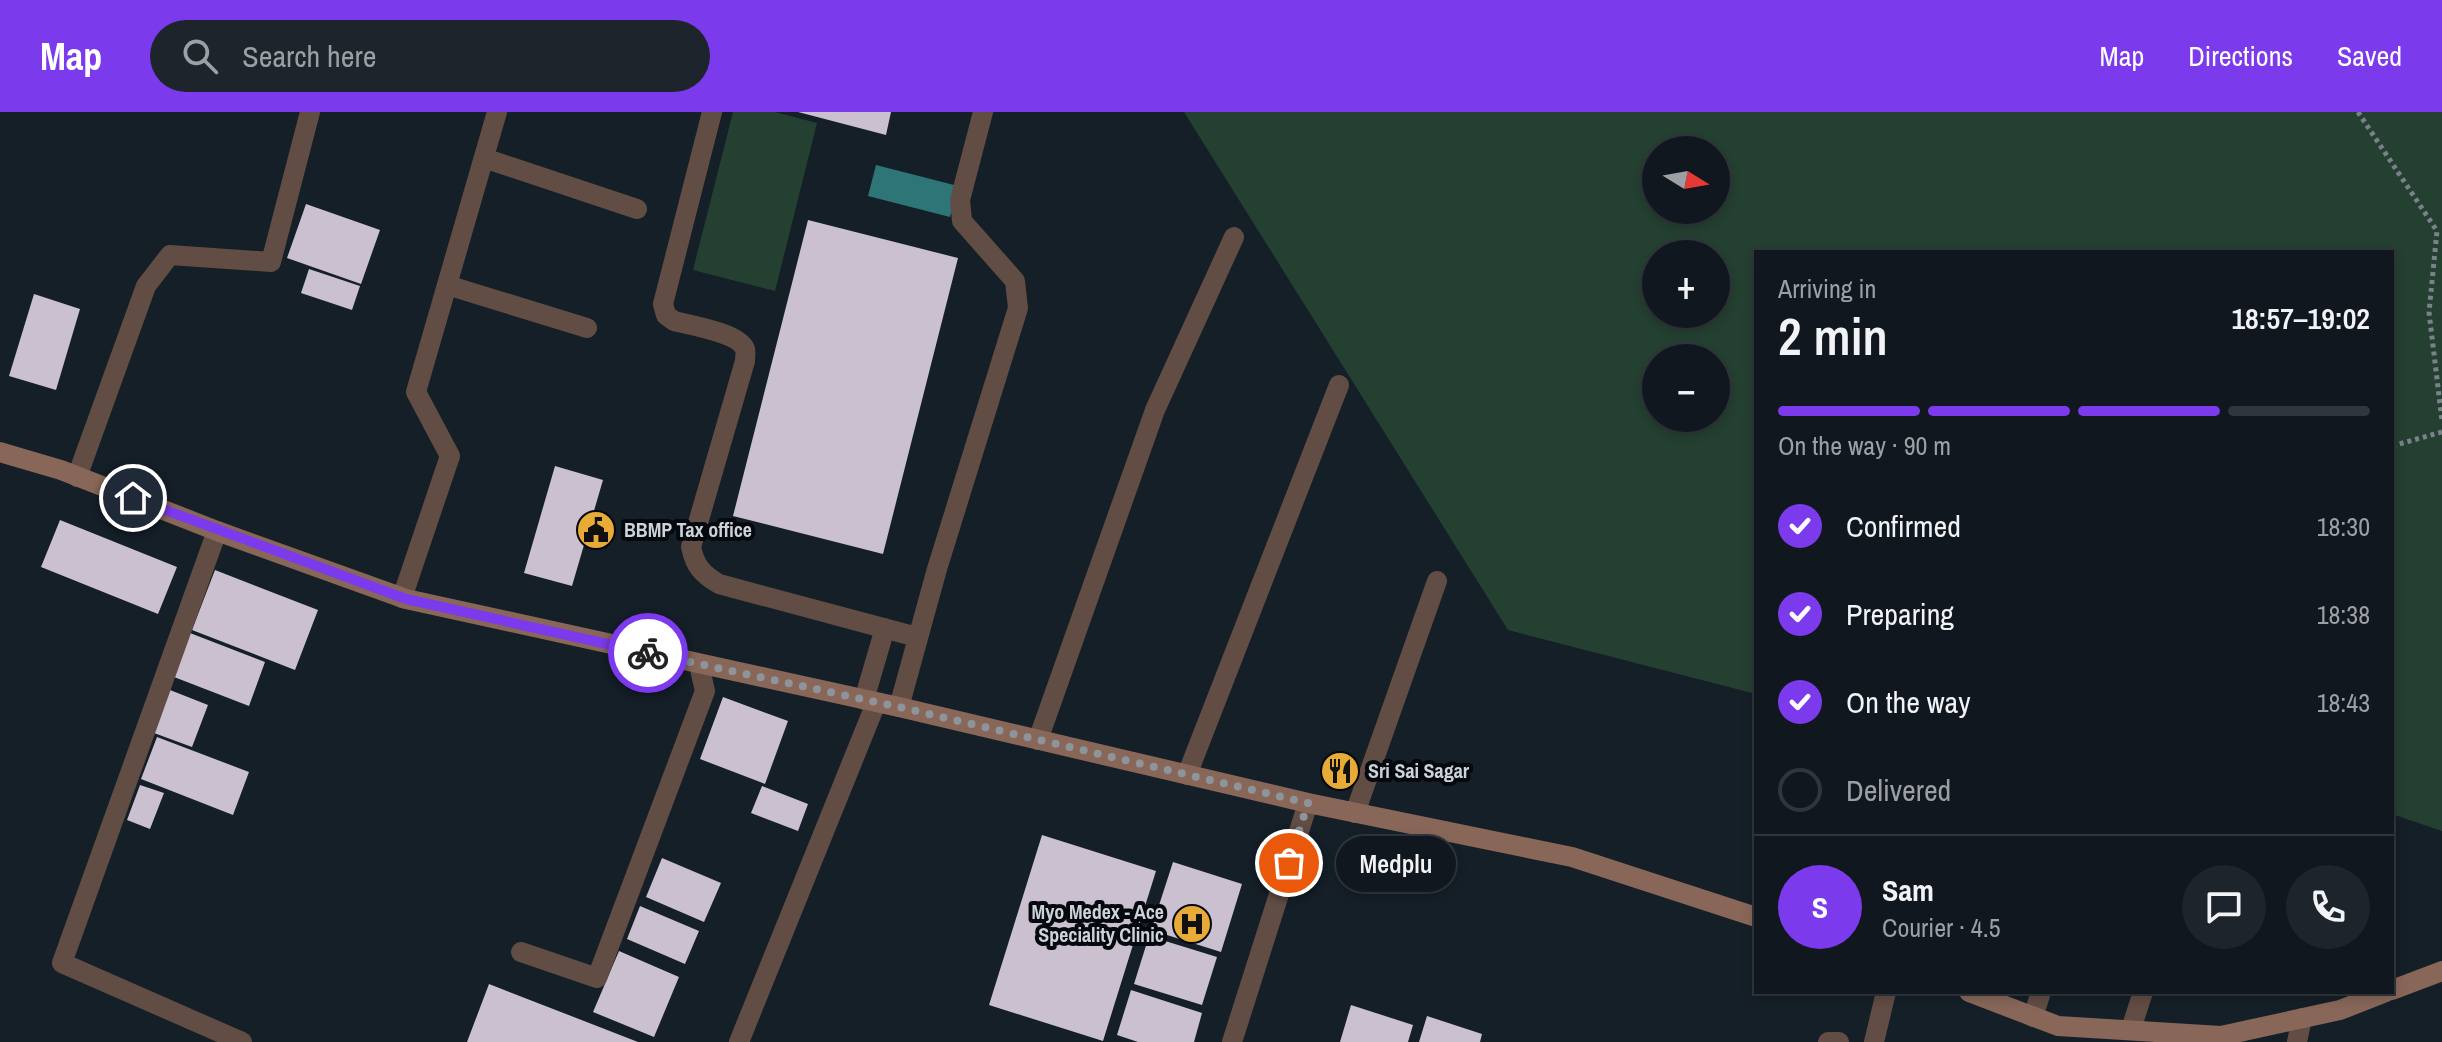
<!DOCTYPE html>
<meta charset="utf-8">
<style>
body{margin:0;font-family:"Archivo Narrow",sans-serif;background:#1e242b;color:#f1f3f6;height:100vh;display:flex;flex-direction:column;font-size:30px;white-space:nowrap}
*{box-sizing:border-box;margin:0}
p{font-size:26px;color:#9c9fa4}
.icon{flex:none;width:44px;height:44px;fill:none;stroke:currentColor;stroke-width:2;stroke-linecap:round;stroke-linejoin:round}
.map{position:relative;flex:1;overflow:hidden}
.panel{position:absolute;left:1754px;top:138px;width:640px;height:744px;display:flex;flex-direction:column;background:#10171e;border-radius:0px;box-shadow:0 4px 12px #0003,0 0 0 2px #30363c}
.panel>*{flex:none}
.needle{width:52px;rotate:101deg}
.controls{position:absolute;left:1642px;top:24px;display:grid;gap:16px}
.controls a{display:grid;place-items:center;width:88px;height:88px;border-radius:50%;background:#10171e;box-shadow:0 4px 12px #0003,0 0 0 2px #30363c;font-size:40px}
.pin{position:absolute;display:grid;place-items:center;width:68px;height:68px;color:#fff;margin:-34px;border:4px solid #fff;border-radius:50%;box-shadow:0 2px 8px #0007}
.courier{position:absolute;display:grid;place-items:center;width:80px;height:80px;margin:-40px;border:6px solid #7c3aed;border-radius:50%;background:#fff;color:#222;box-shadow:0 2px 10px #0007}
.bubble{position:absolute;height:56px;border-radius:28px;background:#10171e;box-shadow:0 4px 12px #0003,0 0 0 2px #30363c;font-size:26px;font-weight:600;line-height:56px;text-align:center}
.head em{font-style:normal;font-weight:600}
.head div{display:flex;flex-direction:column-reverse}
.head{display:flex;align-items:center;justify-content:space-between;height:136px;padding:0 24px}
h1{font-size:52px;font-weight:600;line-height:60px}
.bar{display:grid;grid-template-columns:repeat(4,1fr);gap:12px 8px;align-content:center;height:96px;padding:0 24px}
.bar i{height:10px;border-radius:6px;background:#30363c}
.bar .active{background:#7c3aed}
.bar p{grid-column:span 4}
.line{display:flex;align-items:center;gap:20px;padding:0 24px;border-top:2px solid #30363c}
.line div{flex:1}
.round{display:grid;place-items:center;flex:none;width:84px;height:84px;border-radius:42px;background:#1e242b}
ol{padding:0 24px;list-style:none}
li{display:flex;align-items:center;gap:24px;height:88px}
li p{margin-inline-start:auto}
li .icon{padding:8px;border-radius:50%;background:#7c3aed;color:#fff;stroke-width:4}
li:last-child{color:#9c9fa4}
li i{width:44px;height:44px;border:4px solid #30363c;border-radius:50%}
header{display:flex;align-items:center;gap:48px;box-sizing:border-box;height:112px;padding:0 40px;background:#7c3aed;color:#fff}
header strong{font-size:38px}
nav{display:flex;gap:44px;margin-inline-start:auto;font-size:28px}
.search{width:560px;height:72px;background:#1e242b;display:flex;align-items:center;gap:20px;box-sizing:border-box;padding:0 28px;border-radius:44px;color:#9c9fa4;font-size:30px}
.map>svg:first-child{display:block}
</style>
<header>
<strong>Map</strong>
<div class="search"><svg class="icon" aria-label="search" viewBox="0 0 24 24"><circle cx="10" cy="10" r="6"/><path d="M15 15l6 6"/></svg>Search here</div>
<nav><a>Map</a><a>Directions</a><a>Saved</a></nav>
</header>
<div class="map">
<svg width="2442" height="930" viewBox="0 0 2442 930">
<rect width="100%" height="100%" fill="#151f28"/>
<path fill="#244031" fill-rule="evenodd" d="M733,0H775L817,11L775,179L693,158Z
M1184,0H2442V719L2392,702V140H1756V582L1508,518ZM1656,38H1716V98H1656ZM1656,142H1716V202H1656ZM1656,246H1716V306H1656Z"/>
<path fill="#2e7577" d="M876,53L958,74L950,105L868,84Z"/>
<path fill="#cac0cf" d="M798,0H891L886,23Z
M306,92L380,118L361,172L287,146Z
M808,108L958,146L883,442L733,404Z
M309,157L360,174L352,198L301,181Z
M34,182L80,197L56,278L9,264Z
M555,354L603,368L572,474L524,461Z
M60,408L177,455L158,502L41,455Z
M215,458L318,498L295,558L192,518Z
M190,521L265,550L249,594L174,565Z
M170,578L208,593L192,635L154,621Z
M723,585L788,609L765,672L700,647Z
M157,625L249,660L233,703L141,667Z
M140,673L164,681L150,717L127,708Z
M762,674L808,692L798,719L751,701Z
M1042,723L1156,759L1103,929L989,893Z
M662,746L721,771L704,810L646,785Z
M1173,750L1242,772L1221,840L1151,818Z
M640,794L699,819L685,852L627,827Z
M1149,824L1217,845L1202,893L1134,872Z
M619,839L679,865L654,925L593,900Z
M489,872L638,930H467Z
M1131,878L1202,901L1194,930H1138L1117,923Z
M1351,893L1413,913L1408,930H1340Z
M1427,904L1482,922L1480,930H1419Z"/>
<g fill="none" stroke-linecap="round" stroke-linejoin="round">
<path stroke="#798189" stroke-width="5" stroke-dasharray="4 4" stroke-linecap="butt" d="M2358,0L2437,119L2429,200L2442,309
M2392,334L2442,320"/>
<path stroke="#614d44" stroke-width="20" d="M712,0L663,192L666,203L674,209C690,213 739,221 745,237C746,240 745,246 745,249L691,435C695,454 702,462 719,472L917,525
M484,46L637,97
M447,173L587,216
M77,365L146,174L170,143L271,150L310,0
M217,419L62,851L242,930
M402,486L450,344L416,280L497,0
M864,588L885,516
M899,595L937,457L1018,196L1015,169L962,109L960,88L983,0
M1038,628L1155,298L1234,125
M1187,663L1339,273
M1355,701L1437,469
M521,840L597,866L705,579L699,553
M2033,905L2041,880
M2131,917L2143,880
M739,930L876,591
M1232,930L1308,691
M1828,930H1839
M1874,930L1886,880
M2297,930L2302,906"/>
<path stroke="#886759" stroke-width="20" d="M0,340L61,358L217,419L406,487L899,595L1308,691L1572,745L1756,805
M2392,878L2442,859
M1969,880L2058,914L2221,924L2340,898L2386,880"/>
</g>
<g fill="none" stroke-linecap="round" stroke-linejoin="round">
<path stroke="#8d949c" stroke-width="8" stroke-dasharray="0 14.4" d="M648,541L899,595L1308,691L1289,751"/>
<path stroke="#7c3aed" stroke-width="10" d="M133,386L406,487L648,541"/>
</g>
<defs>
<symbol id="civic-disc" viewBox="-11 -11 22 22"><circle r="9.5" fill="#e8ab37" stroke="#05080c"/><path d="M-.6-6.5H3V-4.5H.6V-3L4-1V1h2V6H-6V1h2V-1L-.6-3ZM-1.2 2.5V6h2.4V2.5Z" fill="#111"/></symbol>
<symbol id="restaurant-disc" viewBox="-11 -11 22 22"><circle r="9.5" fill="#e8ab37" stroke="#05080c"/><path d="M-5-6h1v4h1v-4h1v4h1v-4h1v5L-1.5 .5V6h-2V.5L-5-1ZM5-6V6H3V1.5H1.5Q1.5-4 5-6Z" fill="#111"/></symbol>
<symbol id="hospital-disc" viewBox="-11 -11 22 22"><circle r="9.5" fill="#e8ab37" stroke="#05080c"/><path d="M-5-5h3v3.5h4V-5h3V5h-3V1.5h-4V5h-3Z" fill="#111"/></symbol>
</defs>
<g fill-rule="evenodd">
<use href="#civic-disc" x="574" y="396" width="44" height="44"/>
<use href="#restaurant-disc" x="1318" y="637" width="44" height="44"/>
<use href="#hospital-disc" x="1170" y="790" width="44" height="44"/>
</g>
<g text-anchor="middle" stroke-width="8" stroke-linejoin="round" paint-order="stroke">
<g font-size="20" font-weight="bold" fill="#cdd3da" stroke="#05080c" text-anchor="start">
<text x="624" y="425">BBMP Tax office</text>
<text x="1368" y="666">Sri Sai Sagar</text>
<text x="1164" y="807" text-anchor="end">Myo Medex - Ace<tspan x="1164" dy="23">Speciality Clinic</tspan></text>
</g>
</g>
</svg>
<div class="controls">
<a><svg class="needle" viewBox="-14 -14 28 28"><path d="M0-13l5 13h-10z" fill="#e53935"/><path d="M0 13l5-13h-10z" fill="#9c9fa4"/></svg></a>
<a>+</a>
<a>−</a>
</div>
<div class="pin" style="left:1289px;top:751px;background:#ea580c"><svg class="icon" aria-label="bag" viewBox="0 0 24 24"><path d="M5 8h14l-1 12H6zM9 8a3 3 0 0 1 6 0"/></svg></div>
<div class="pin" style="left:133px;top:386px;background:#1f2937"><svg class="icon" aria-label="home" viewBox="0 0 24 24"><path d="M3 11l9-7 9 7M6 9v11h12V9"/></svg></div>
<div class="courier" style="left:648px;top:541px"><svg class="icon" aria-label="bike" viewBox="0 0 24 24"><circle cx="6" cy="16" r="4"/><circle cx="18" cy="16" r="4"/><path d="M6 16l4-8h5l3 8M10 8l3 8H6M13 5h3"/></svg></div>
<div class="bubble" style="left:1336px;top:724px;width:120px">Medplu</div>
<section class="panel">
<div class="head"><div><h1>2 min</h1><p>Arriving in</p></div><em>18:57–19:02</em></div>
<div class="bar"><i class="active"></i><i class="active"></i><i class="active"></i><i></i><p>On the way · 90 m</p></div>
<ol>
<li><svg class="icon" aria-label="check" viewBox="0 0 24 24"><path d="M5 12l5 5 9-10"/></svg>Confirmed<p>18:30</p></li>
<li><svg class="icon" aria-label="check" viewBox="0 0 24 24"><path d="M5 12l5 5 9-10"/></svg>Preparing<p>18:38</p></li>
<li><svg class="icon" aria-label="check" viewBox="0 0 24 24"><path d="M5 12l5 5 9-10"/></svg>On the way<p>18:43</p></li>
<li><i></i>Delivered</li>
</ol>
<div class="line" style="height:144px"><b class="round" style="background:#7c3aed;color:#fff">S</b><div><b>Sam</b><p>Courier · 4.5</p></div><a class="round"><svg class="icon" aria-label="chat" viewBox="0 0 24 24"><path d="M4 5h16v11H9l-5 4z"/></svg></a><a class="round"><svg class="icon" aria-label="phone" viewBox="0 0 24 24"><path d="M5 4h4l2 5-3 2q2 4 5 5l2-3 5 2v4C11 20 4 13 5 4z"/></svg></a></div>
</section>
</div>
